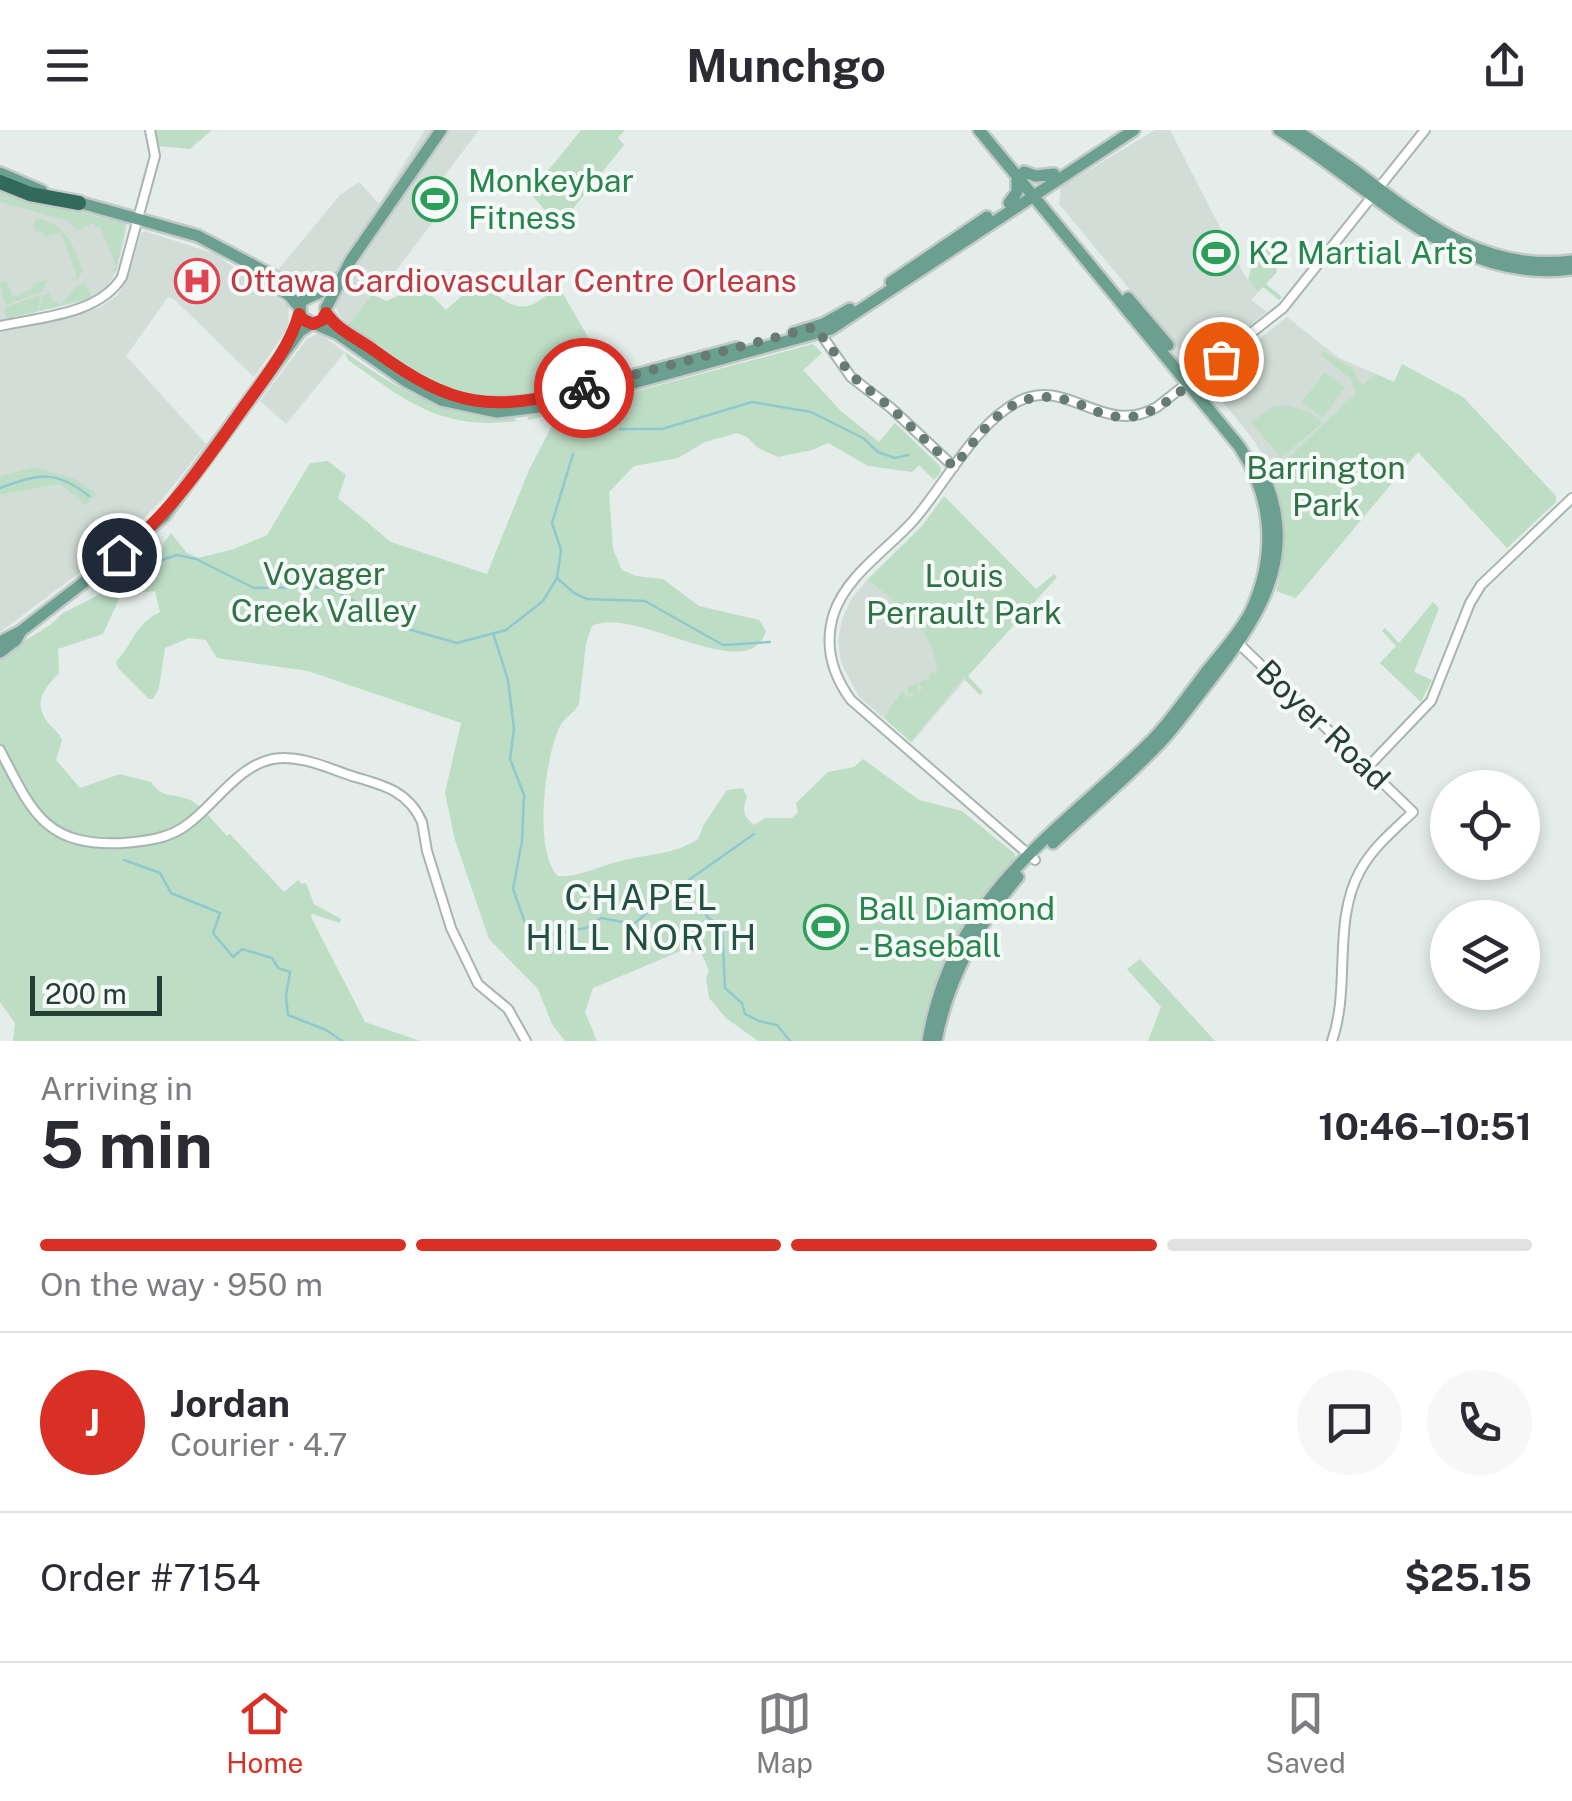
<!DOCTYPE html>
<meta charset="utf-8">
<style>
body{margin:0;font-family:"Public Sans",sans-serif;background:#f7f7f7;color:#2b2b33;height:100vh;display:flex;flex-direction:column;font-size:38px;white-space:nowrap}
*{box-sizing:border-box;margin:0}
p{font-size:32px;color:#7c7c81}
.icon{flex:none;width:55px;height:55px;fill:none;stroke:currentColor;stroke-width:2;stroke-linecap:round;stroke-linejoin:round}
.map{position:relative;height:911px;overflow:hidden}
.details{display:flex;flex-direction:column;background:#fff;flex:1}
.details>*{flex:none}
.tools{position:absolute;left:1430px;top:640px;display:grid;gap:20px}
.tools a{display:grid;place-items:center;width:110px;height:110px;border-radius:50%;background:#fff;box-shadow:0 5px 15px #0003;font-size:50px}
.scale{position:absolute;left:30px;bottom:25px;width:132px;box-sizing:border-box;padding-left:10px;border:5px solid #243e36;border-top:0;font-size:28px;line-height:35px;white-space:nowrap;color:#243e36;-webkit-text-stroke:8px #f5f9f7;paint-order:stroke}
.pin{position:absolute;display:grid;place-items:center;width:85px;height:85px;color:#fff;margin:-42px;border:5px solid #fff;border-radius:50%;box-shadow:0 2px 10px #0007}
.courier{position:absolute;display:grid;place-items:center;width:100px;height:100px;margin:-50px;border:8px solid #d93025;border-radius:50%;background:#fff;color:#222;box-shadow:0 2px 12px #0007}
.overview em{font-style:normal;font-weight:700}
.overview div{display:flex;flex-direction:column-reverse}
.overview{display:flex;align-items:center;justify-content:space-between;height:170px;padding:0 40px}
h1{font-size:65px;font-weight:700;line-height:75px}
.bar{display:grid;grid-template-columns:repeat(4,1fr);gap:15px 10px;align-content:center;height:120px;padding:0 40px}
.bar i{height:12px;border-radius:8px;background:#e1e1e2}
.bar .selected{background:#d93025}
.bar p{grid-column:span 4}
.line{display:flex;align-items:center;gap:25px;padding:0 40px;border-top:2px solid #e1e1e2}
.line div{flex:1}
.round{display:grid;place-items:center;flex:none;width:105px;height:105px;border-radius:52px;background:#f7f7f7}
header{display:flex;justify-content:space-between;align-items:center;height:130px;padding:0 40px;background:#fff;font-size:45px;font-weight:700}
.dock{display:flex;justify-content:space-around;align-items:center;height:140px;border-top:2px solid #e1e1e2;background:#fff;font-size:28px;color:#7c7c81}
.dock a{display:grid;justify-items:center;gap:5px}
.dock .selected{color:#d93025}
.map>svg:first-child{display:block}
</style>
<header><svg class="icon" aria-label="menu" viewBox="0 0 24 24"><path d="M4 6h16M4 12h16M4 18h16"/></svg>Munchgo<svg class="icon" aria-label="share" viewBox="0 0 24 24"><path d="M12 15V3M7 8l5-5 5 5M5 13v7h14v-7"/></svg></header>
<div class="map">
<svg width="1572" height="911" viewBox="0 0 1572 911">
<rect width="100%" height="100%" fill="#e4ede9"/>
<path fill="#d2ddd7" d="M425,0H479L442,49L455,63L391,147L372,164L349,194L340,186L334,173L278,140L340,65L359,52L379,74Z
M1155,0H1170L1245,146L1258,162L1251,170L1267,182L1203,232L1188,230L1059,74L1061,57Z
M0,62L127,97L117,140L106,158L85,171L0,190Z
M145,101L215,124L289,176L288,198L254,247L175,170L168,167L126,226L206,314L161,371L119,413L0,502V365L60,354L97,364L34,337L0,346V203L99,178L118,165L128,146L141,103Z
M1287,187L1339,228L1376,244L1272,343L1255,312L1206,251Z
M319,203L345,222L286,294L260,271L307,209Z
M867,450L907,480L965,550L912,612L859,567L841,533L838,511L842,489L852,468Z"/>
<path fill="#beddc5" d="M154,0H212L190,19L159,16Z
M581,0H625L618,8L624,15L572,80L555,92L530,63Z
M0,57L33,69L126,94L116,140L111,143L116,136L100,96L96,97L94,93L76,100L69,91L0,72Z
M37,88C67,95 72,113 83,140L78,149L66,151L77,147L61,102L45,107L42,101L36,102L33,94Z
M1268,116L1277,142L1266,154L1282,167L1279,170L1263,157L1258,162L1248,149L1258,117Z
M481,149C496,165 515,187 539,171C546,166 553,160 559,157L610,245C536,264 482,285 411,240C389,227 370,208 349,194L372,164L386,171L422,156L446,180Z
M48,150L41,162L8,174L4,172L0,153L6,151L13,167L32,159L31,154Z
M85,153L92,167L39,181L43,165L50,163L52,171L61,174L77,156Z
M41,165L37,182L7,188L4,183L5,177Z
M813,214L822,223L803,240L841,281L879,312L895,293L940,336L941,342L934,350L919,335L912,342L868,336L828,313L812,320L778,327L758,318L747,307L737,303L705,312L678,328L634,336L609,362L613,419L622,440L636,446L663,449L699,476L759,490L766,501C749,559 634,474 592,496L586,513L579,574C574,584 564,587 559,598C545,629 533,721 558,746C580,748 600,735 621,731C647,724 674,725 698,709L704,694L727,660L743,658L747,667C742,680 743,686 754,695L765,688H792L798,682L796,673L828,642L854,637L863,629L919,670L962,681L1015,724V729C967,780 934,842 920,911H758L726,888L709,868L706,848L709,841L701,822L683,820L593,858L585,882L597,911H565L552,894L538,859L489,809L455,710L445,663L461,593L308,541L217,528L206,510L189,508L165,518L159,558L153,569H149L118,538L116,532C135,511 134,495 160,482L155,461L134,463L130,450L137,439L162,424L163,414L171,403L186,422L198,428L234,419L267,405L310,333L328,331L346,345L338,368L391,412L487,444L529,340L554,292L544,287L527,290L529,286L570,279Z
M1324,221L1352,238L1362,256L1376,244L1394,252L1402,234L1463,267L1556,366V372L1507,418L1418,322L1296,468L1276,461C1288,421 1286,383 1272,343L1356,263L1351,249L1324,228L1321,224Z
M345,222C398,259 447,290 514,288L517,291C441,301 406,271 348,230Z
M1325,242L1345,258L1323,288L1302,272Z
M1287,275L1312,283L1322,293L1281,328L1251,292L1273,277Z
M34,337L73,348L97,364L85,375L60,354L0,365V346Z
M944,366L1036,459L1054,444L1057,447L968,546L983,562L980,565L963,548L911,612L884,588L902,561L909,568L915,564L907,563L909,556L917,554L918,562L922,559L919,553L925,549L932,551L928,548L932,541L937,545C937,518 922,490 895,480L892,469L867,450L922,396Z
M118,455L119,469L103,504L58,519L59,543C46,557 33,570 46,590C51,598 58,600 62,610L56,630L80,658L120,644L151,652C162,669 172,663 188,669C202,675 216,695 227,706L230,704L284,762L298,750L302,754L306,753L314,774L341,789L340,793L312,784L311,787L365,892L420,911H13L15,893L0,872V526L50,495L63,483Z
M1433,472L1439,478L1414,542L1432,550L1421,572L1380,533L1396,516L1382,501L1385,498L1399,513Z
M1140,829L1215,911H1148L1161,877L1127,839Z"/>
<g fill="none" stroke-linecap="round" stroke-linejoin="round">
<path stroke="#8fc9cf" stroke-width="2.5" d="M620,299H662L752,272L811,282L863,308L878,322L895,328L908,325
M0,358C39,344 55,339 89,366
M145,424L159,431L177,425L196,429L254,458L328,457L404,498L457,513L506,500L543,471L557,448L561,420L552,393L573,324
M557,448L574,463L587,469L645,471L723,515L770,512
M493,503L508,550L514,599L510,629L524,665L522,711L513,759L527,798L537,807L586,798L601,788L634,794L666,766L754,704
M124,730L160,743L171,763L220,783L213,803L233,827L242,819L272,828L278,838L290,842L286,866L288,885L326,900L342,911
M692,752L703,768L707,787L722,797L725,858L742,873L745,884L759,891L777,895L790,911"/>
<defs>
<path id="minor" d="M0,196C39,187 99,185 122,147L155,26L150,0
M818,200L851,247L891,278L954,337
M1235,510L1413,682C1394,700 1373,717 1360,741C1332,792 1351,857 1332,911
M0,620C32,682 45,717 123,713C146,711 169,709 188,694C215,674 239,635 273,629C300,624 330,639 355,647C384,655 409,662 422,692L427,721L451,798L478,854L508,879L526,911
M1367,638L1431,571L1470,473L1481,455L1572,368
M1035,730L851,570C832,544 824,514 834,483C847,445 887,420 913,391C945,355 975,293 1019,271C1067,246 1104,308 1157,277L1283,178L1425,0"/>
<path id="major" d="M1279,0C1372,56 1454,155 1572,139
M1296,0C1319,16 1343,31 1365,48C1428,96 1488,142 1572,131
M1024,42L1036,46L1054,44
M0,43L42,61
M74,71L198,106L311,166
M1009,73L1017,62V46
M246,139L289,165L299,177
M891,152L987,87
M1128,168L1168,215
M326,178L351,130L441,0
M326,183L336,195L369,217
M313,194L301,187L300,173C312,161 320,169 333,150
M315,194L338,204L407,252L441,270L497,282L549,276L831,199L1134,0
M794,203L823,194L850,179
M483,273L522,272L552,267L737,218
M0,512L21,501L119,425L164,386L300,201L311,194
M0,522L16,510L21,501
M1053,713C1088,680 1126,649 1160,613C1177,595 1192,573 1208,553C1255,492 1299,431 1266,351
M928,911C937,856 961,804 996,761C1042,704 1103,660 1154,608C1173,588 1189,564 1206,542C1221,523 1240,503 1251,481C1277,425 1273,367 1239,316L979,0
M936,911C948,849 977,795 1018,747"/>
<path id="highway" d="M0,52L30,64L79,73"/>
</defs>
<use href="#minor" stroke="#a7b5b0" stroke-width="12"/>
<use href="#major" stroke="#c2c9c7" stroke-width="16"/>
<use href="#highway" stroke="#c2c9c7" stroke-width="19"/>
<use href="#minor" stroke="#fff" stroke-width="8"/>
<use href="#major" stroke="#6ba090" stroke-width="11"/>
<use href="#highway" stroke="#31695b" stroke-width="14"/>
</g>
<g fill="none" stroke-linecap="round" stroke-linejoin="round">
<path stroke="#677b75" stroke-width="10" stroke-dasharray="0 18" d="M584,258L815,197L852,246L891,278L954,337C989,292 1016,250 1079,274C1095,281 1112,289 1131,287C1164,282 1194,248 1221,229"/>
<path stroke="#d93025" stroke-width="12" d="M119,425C171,382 206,331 244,277C264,249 290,217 299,184L303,190L313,194L322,190L326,183C337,200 359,209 375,221C453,278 491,283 584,258"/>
</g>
<defs>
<symbol id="stadium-ring" viewBox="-11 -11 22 22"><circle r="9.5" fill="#f5f9f7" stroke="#2e9e5b" stroke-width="1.5"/><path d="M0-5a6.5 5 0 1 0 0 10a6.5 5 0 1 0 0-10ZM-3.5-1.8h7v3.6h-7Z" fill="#2e9e5b"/></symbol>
<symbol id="hospital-ring" viewBox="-11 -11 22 22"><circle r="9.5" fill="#f5f9f7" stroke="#e0444e" stroke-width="1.5"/><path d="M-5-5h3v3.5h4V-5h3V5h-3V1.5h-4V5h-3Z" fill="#e0444e"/></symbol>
</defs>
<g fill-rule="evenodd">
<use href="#stadium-ring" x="410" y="44" width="50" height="50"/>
<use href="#stadium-ring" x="1191" y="98" width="50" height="50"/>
<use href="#hospital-ring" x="172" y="126" width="50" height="50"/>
<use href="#stadium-ring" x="801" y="772" width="50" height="50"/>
</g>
<g text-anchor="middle" stroke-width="8" stroke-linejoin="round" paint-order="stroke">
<g font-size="32" fill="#27864d" stroke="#f5f9f7" text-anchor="start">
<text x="468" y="62">Monkeybar<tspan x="468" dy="37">Fitness</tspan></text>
<text x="1248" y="134">K2 Martial Arts</text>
<text x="858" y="790">Ball Diamond<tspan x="858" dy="37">- Baseball</tspan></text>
</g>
<g font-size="32" fill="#be3a42" stroke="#f5f9f7" text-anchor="start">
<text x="230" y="162">Ottawa Cardiovascular Centre Orleans</text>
</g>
<g font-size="32" fill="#307346" stroke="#f5f9f7">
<text x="1326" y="349">Barrington<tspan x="1326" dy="37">Park</tspan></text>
<text x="324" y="455">Voyager<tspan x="324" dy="37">Creek Valley</tspan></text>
<text x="964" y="457">Louis<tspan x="964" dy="37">Perrault Park</tspan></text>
</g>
<g font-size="32" fill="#243e36" stroke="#f5f9f7">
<text transform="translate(1323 595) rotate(44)" y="11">Boyer Road</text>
</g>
<g font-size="35" letter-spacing="2.5" fill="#215042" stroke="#f5f9f7">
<text x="642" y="780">CHAPEL<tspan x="642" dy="40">HILL NORTH</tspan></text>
</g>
</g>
</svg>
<div class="tools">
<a><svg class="icon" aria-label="locate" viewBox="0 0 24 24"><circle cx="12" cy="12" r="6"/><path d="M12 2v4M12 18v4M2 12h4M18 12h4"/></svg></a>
<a><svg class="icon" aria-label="layers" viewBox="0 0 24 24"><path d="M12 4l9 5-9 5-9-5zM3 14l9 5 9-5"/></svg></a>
</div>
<div class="scale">200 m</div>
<div class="pin" style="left:1221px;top:229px;background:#ea580c"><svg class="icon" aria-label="bag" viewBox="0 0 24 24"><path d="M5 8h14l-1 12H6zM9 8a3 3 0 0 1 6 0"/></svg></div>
<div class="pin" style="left:119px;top:425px;background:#1f2937"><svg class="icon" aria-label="home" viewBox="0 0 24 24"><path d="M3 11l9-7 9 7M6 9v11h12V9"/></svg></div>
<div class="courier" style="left:584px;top:258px"><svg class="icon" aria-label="bike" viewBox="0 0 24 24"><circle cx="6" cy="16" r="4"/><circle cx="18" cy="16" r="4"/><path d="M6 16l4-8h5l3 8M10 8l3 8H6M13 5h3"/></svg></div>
</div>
<section class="details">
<div class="overview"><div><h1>5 min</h1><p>Arriving in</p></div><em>10:46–10:51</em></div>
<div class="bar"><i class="selected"></i><i class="selected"></i><i class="selected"></i><i></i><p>On the way · 950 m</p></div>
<div class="line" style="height:180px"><b class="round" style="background:#d93025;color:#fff">J</b><div><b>Jordan</b><p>Courier · 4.7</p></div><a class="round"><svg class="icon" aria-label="chat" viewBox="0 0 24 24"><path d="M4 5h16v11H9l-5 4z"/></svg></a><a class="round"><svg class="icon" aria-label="phone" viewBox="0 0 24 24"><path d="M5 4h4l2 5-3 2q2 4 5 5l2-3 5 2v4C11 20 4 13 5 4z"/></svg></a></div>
<div class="line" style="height:130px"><div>Order #7154</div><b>$25.15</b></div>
</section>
<nav class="dock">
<a class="selected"><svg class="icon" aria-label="home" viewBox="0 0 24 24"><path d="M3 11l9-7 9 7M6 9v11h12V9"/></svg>Home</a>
<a><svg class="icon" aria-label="map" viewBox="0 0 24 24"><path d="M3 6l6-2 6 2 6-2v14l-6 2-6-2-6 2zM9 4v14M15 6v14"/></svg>Map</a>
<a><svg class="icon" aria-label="saved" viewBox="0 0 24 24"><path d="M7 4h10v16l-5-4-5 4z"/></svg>Saved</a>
</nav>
